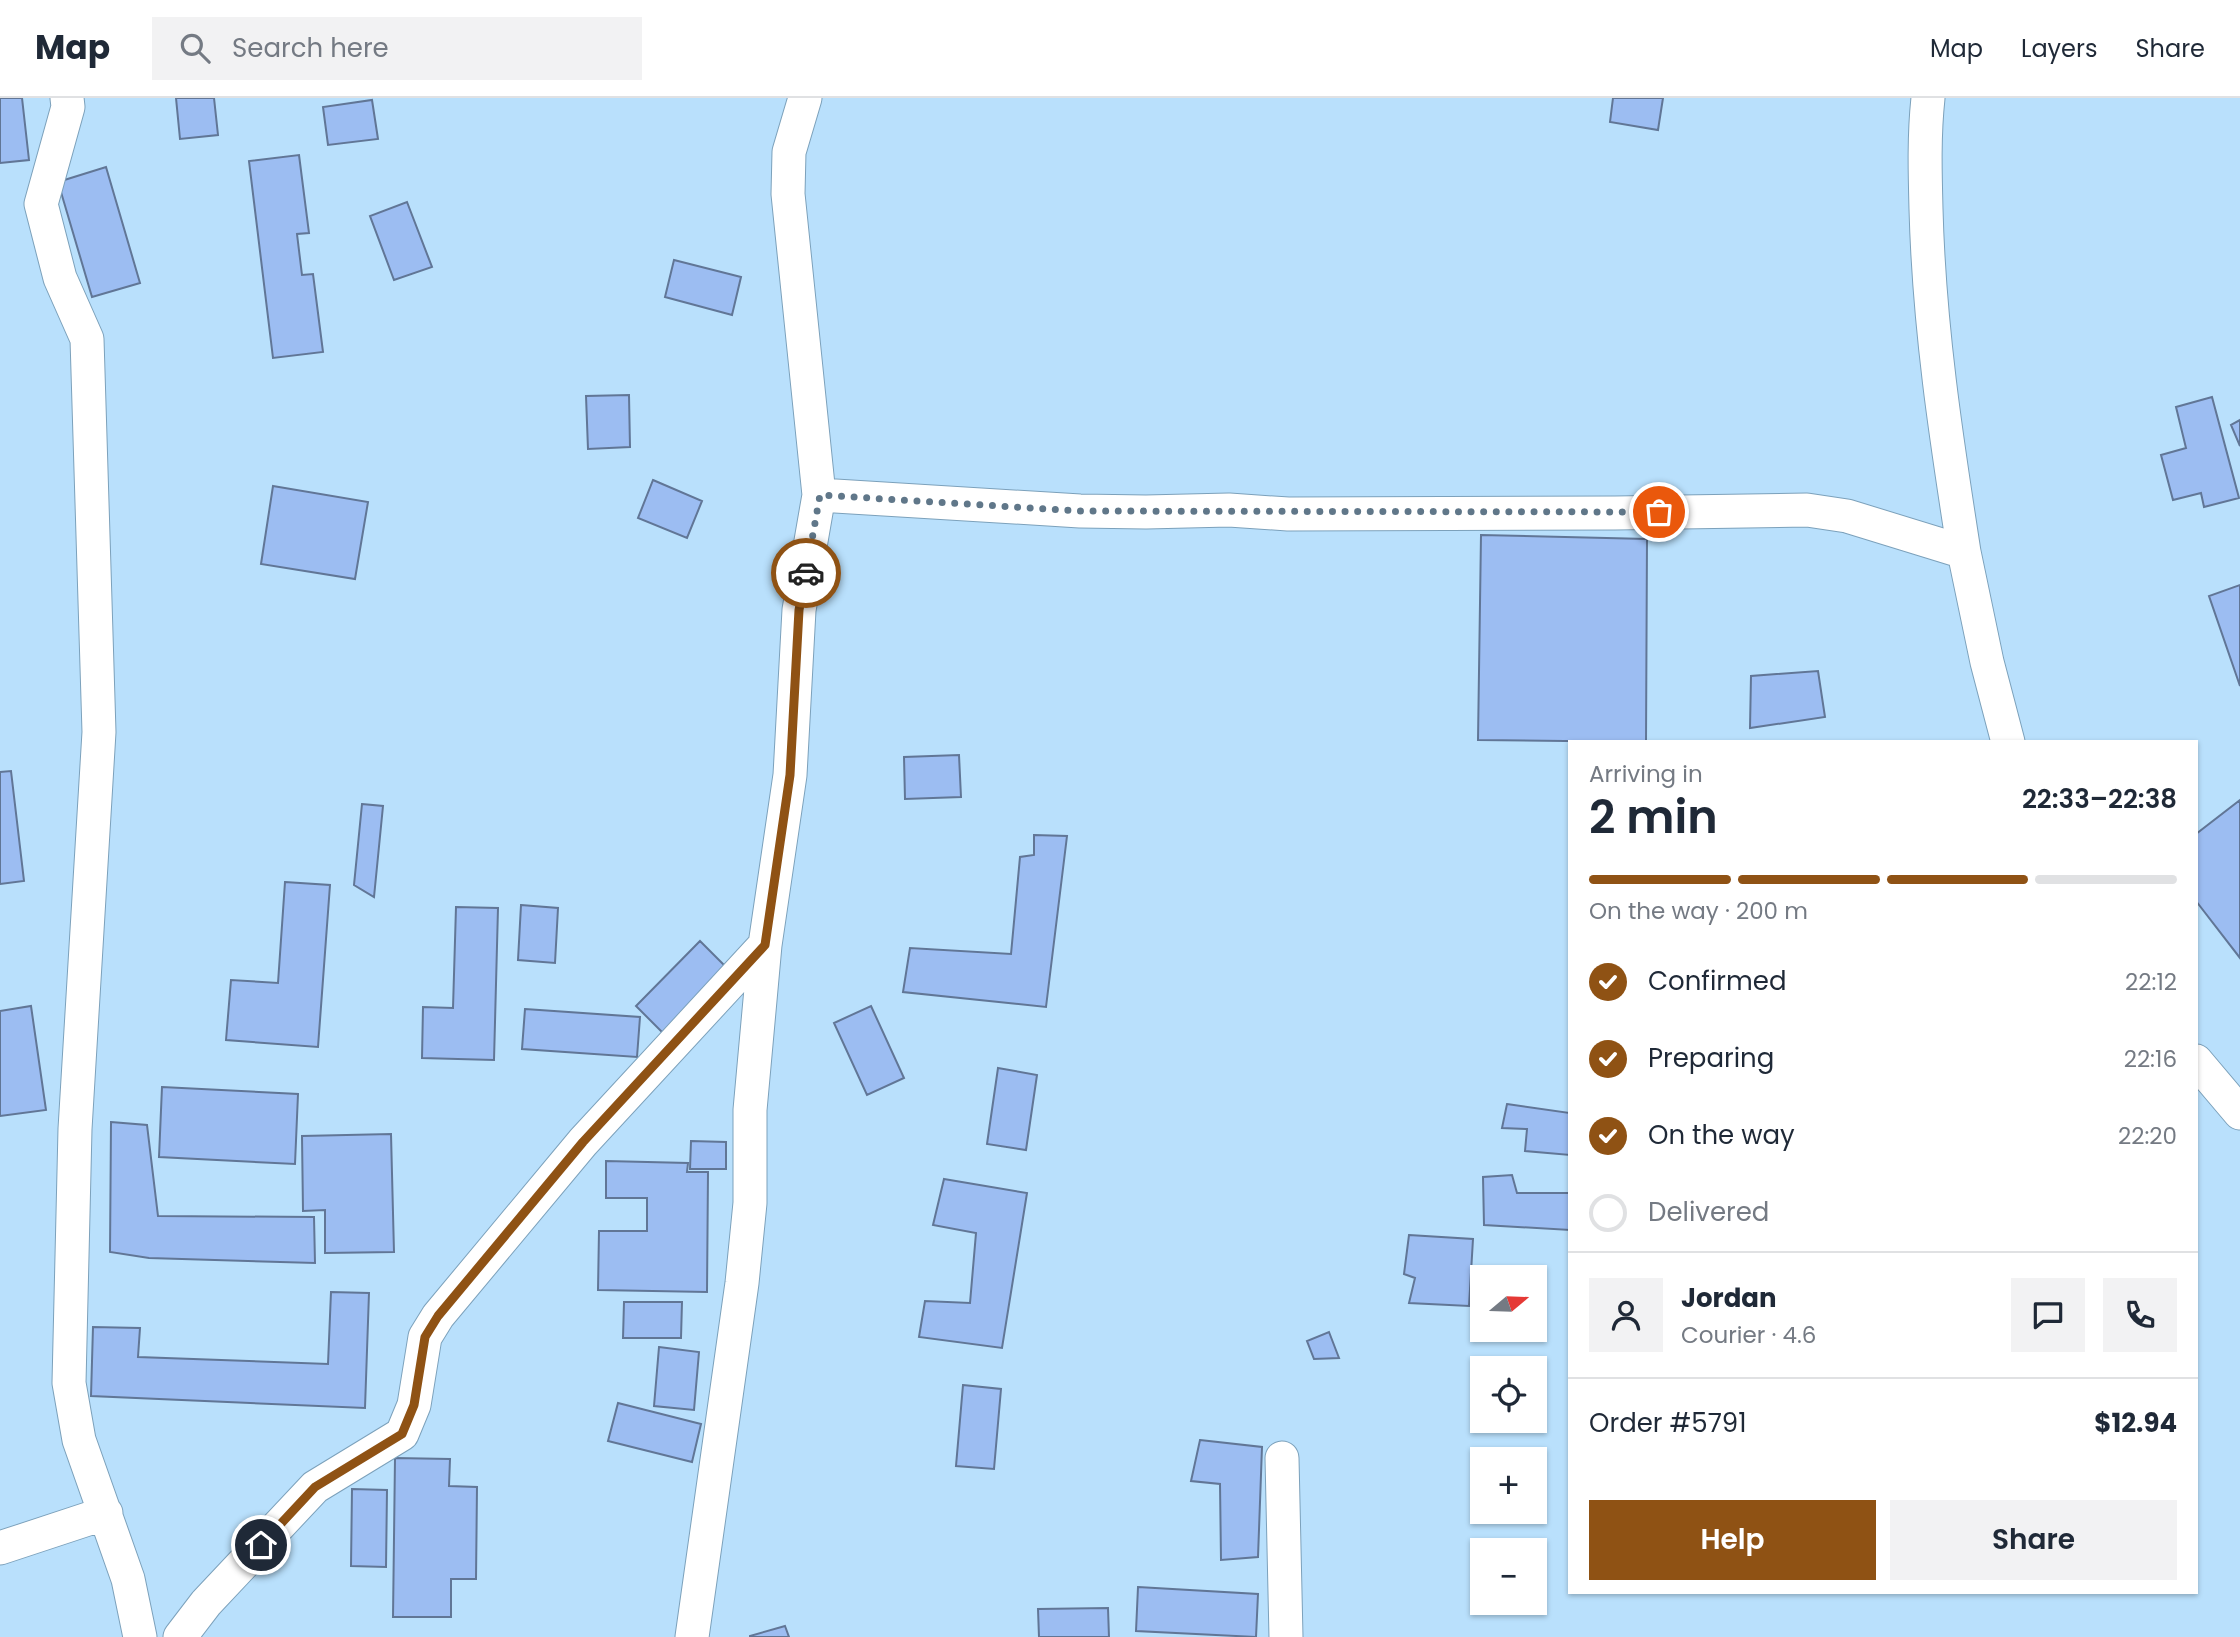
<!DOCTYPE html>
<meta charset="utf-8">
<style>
body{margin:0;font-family:Poppins,sans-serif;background:#f2f2f3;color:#1f2937;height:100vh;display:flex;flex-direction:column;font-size:26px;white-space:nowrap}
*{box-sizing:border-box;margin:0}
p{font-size:23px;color:#747a83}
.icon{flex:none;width:38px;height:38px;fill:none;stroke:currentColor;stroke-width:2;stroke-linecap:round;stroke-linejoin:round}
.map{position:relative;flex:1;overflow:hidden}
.details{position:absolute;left:1568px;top:642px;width:630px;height:854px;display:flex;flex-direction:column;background:#fff;border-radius:0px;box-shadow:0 2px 5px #0004}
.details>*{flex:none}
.needle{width:46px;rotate:71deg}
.fabs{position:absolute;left:1470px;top:1167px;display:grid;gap:14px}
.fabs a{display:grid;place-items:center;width:77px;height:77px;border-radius:0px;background:#fff;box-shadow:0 2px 5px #0004;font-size:35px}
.pin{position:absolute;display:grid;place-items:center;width:60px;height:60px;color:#fff;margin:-30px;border:4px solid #fff;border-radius:50%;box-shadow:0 2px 7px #0007}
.courier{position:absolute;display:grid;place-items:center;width:70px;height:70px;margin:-35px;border:5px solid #8f5214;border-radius:50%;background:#fff;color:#222;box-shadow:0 2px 9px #0007}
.overview em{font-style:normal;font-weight:600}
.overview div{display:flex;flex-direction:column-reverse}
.overview{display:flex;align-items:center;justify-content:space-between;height:119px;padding:0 21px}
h1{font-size:46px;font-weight:600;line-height:52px}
.bar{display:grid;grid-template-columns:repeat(4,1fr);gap:10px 7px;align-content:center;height:84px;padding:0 21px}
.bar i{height:9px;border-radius:5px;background:#e0e1e3}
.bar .selected{background:#8f5214}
.bar p{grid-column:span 4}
.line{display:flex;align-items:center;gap:18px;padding:0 21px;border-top:2px solid #e0e1e3}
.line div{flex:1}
.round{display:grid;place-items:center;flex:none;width:74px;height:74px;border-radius:0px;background:#f2f2f3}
ol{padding:0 21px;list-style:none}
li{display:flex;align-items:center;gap:21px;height:77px}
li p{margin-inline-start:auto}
li .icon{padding:7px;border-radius:50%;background:#8f5214;color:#fff;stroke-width:4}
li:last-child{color:#747a83}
li i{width:38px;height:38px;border:4px solid #e0e1e3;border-radius:50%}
.action{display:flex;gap:14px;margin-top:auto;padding:14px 21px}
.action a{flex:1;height:80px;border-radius:0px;background:#8f5214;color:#fff;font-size:28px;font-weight:600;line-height:80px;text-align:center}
.action a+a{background:#f2f2f3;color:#1f2937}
header{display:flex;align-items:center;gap:42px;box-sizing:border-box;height:98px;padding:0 35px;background:#fff;border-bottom:2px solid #e0e1e3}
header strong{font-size:33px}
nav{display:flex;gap:38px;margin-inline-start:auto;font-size:24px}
.search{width:490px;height:63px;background:#f2f2f3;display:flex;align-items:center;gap:18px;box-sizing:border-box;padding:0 24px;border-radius:0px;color:#747a83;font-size:26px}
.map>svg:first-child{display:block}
</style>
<header>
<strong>Map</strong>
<div class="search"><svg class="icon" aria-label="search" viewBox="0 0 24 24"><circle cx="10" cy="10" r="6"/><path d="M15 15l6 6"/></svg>Search here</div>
<nav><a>Map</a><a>Layers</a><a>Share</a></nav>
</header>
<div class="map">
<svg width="2240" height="1539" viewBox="0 0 2240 1539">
<rect width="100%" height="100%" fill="#b9e0fc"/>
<path fill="#9cbdf2" stroke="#617696" stroke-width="2" d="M0,0H22L29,62L0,65Z
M176,0H214L218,37L180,41Z
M1613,0H1663L1658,32L1610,24Z
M372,2L378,41L328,47L323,9Z
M299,57L309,135L297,136L302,177L313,176L323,254L273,260L249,63Z
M106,69L140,185L92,199L58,84Z
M407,104L432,169L394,182L370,118Z
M674,162L741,179L732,217L665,199Z
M629,297L630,349L588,351L586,298Z
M2212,299L2239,400L2204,409L2201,395L2173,402L2161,357L2186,350L2176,309Z
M2240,322V348L2231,327Z
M653,382L702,403L687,440L638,420Z
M273,388L368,404L355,481L261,466Z
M1481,437L1647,441L1646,644L1478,642Z
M2240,487V588L2209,498Z
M1818,573L1825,619L1750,630L1751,578Z
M959,657L961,699L905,701L904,659Z
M11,673L24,783L0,786V674Z
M2240,702V860L2196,803V736Z
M362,706L383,708L374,799L354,787Z
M1034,737L1067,738L1046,909L903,894L910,850L1011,856L1020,759L1034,757Z
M285,784L330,787L318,949L226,942L231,882L278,885Z
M521,807L558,810L555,865L518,862Z
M456,809L498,810L494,962L422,960L423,909L453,910Z
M700,843L734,877L670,942L636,908Z
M31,908L46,1012L0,1018V913Z
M871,908L904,980L867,997L834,925Z
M525,911L640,919L637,959L522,951Z
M998,970L1037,977L1026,1052L987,1046Z
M162,989L298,996L295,1066L159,1059Z
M1507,1006L1570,1015V1057L1525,1053L1527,1031L1502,1030Z
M111,1024L147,1027L158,1118L314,1119L315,1165L149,1160L110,1154Z
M391,1036L394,1154L325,1155V1112L303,1113L302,1038Z
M691,1043L726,1044V1071H690Z
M606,1063L688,1065L687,1074H708L707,1194L598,1192L599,1133H647V1100H606Z
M1512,1077L1517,1095H1570V1132L1484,1127L1483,1079Z
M944,1081L1027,1095L1002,1250L919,1239L925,1203L970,1205L976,1135L933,1127Z
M1409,1137L1473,1141L1469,1208L1409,1205L1415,1180L1404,1176Z
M331,1194L369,1195L365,1310L91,1298L93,1229L140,1230L138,1259L328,1266Z
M624,1204H682L681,1240H623Z
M1329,1234L1339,1260L1314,1261L1307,1243Z
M659,1249L699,1254L694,1312L654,1308Z
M963,1287L1001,1291L994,1371L956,1368Z
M618,1305L701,1326L692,1364L608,1343Z
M1200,1342L1262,1349L1258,1459L1221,1462L1220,1386L1191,1383Z
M395,1360L450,1361L449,1388L477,1389L476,1481H451V1519H393Z
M352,1391L387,1392L386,1469L351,1468Z
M1138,1489L1258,1496L1256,1539L1136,1533Z
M1108,1510L1109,1539H1039L1038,1511Z
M785,1528L789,1539H750V1538Z"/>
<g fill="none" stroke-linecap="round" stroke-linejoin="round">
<defs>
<path id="minor" d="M67,0L68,9L41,106L60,180L87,241L99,634L75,1031L69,1285L79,1342L128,1481L140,1539
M1928,0C1924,37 1925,74 1926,111C1929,228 1946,339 1964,454
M819,397L1080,413L1146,414L1229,412L1288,416L1615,415L1807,412L1847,418L1964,454L1987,564L2008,644
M2196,963L2240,1015
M1282,1360L1286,1539
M0,1450L106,1415
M180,1539L206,1505L315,1389L402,1336L414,1307L425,1239L438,1218L583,1044L765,847
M692,1539L742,1185L750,1105V1012L765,847L790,677L799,512L819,397L788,96L789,54L805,0"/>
</defs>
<use href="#minor" stroke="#7ca1bb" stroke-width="35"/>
<use href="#minor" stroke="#fff" stroke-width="33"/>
</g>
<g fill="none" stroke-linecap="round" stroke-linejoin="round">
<path stroke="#607789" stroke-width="7" stroke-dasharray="0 12.6" d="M806,475L820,397L1080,413L1659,414"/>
<path stroke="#8f5214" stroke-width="9" d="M261,1447L315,1389L402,1336L414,1307L425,1239L438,1218L583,1044L765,847L790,677L799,512L806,475"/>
</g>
</svg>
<div class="fabs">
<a><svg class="needle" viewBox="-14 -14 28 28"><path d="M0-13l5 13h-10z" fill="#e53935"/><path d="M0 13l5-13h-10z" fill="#747a83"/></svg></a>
<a><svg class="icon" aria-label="locate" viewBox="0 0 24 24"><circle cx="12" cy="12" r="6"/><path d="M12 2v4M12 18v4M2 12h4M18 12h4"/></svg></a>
<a>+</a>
<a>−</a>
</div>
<div class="pin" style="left:1659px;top:414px;background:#ea580c"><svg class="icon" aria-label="bag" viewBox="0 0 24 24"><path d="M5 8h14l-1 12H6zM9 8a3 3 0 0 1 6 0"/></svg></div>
<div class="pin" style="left:261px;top:1447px;background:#1f2937"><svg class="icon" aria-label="home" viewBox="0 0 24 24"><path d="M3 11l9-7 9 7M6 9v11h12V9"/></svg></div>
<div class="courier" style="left:806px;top:475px"><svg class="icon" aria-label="car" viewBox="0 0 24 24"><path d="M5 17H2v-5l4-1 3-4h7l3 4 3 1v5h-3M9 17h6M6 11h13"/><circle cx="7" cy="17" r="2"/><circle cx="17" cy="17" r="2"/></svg></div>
<section class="details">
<div class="overview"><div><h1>2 min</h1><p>Arriving in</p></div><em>22:33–22:38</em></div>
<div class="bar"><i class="selected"></i><i class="selected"></i><i class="selected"></i><i></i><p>On the way · 200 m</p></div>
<ol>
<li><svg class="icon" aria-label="check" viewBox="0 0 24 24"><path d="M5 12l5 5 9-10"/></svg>Confirmed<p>22:12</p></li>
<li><svg class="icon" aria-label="check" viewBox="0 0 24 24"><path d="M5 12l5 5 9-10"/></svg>Preparing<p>22:16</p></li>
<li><svg class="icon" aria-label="check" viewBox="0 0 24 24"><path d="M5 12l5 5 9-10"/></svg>On the way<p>22:20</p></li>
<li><i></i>Delivered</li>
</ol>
<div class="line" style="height:126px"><a class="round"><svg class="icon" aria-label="person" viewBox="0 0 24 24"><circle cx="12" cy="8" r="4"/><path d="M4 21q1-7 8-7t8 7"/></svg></a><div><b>Jordan</b><p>Courier · 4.6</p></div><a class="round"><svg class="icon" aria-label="chat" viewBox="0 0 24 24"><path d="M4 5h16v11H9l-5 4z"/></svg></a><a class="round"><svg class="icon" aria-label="phone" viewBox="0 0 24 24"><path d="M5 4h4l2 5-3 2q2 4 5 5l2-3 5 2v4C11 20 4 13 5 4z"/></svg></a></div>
<div class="line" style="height:91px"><div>Order #5791</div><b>$12.94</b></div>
<div class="action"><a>Help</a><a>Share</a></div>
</section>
</div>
